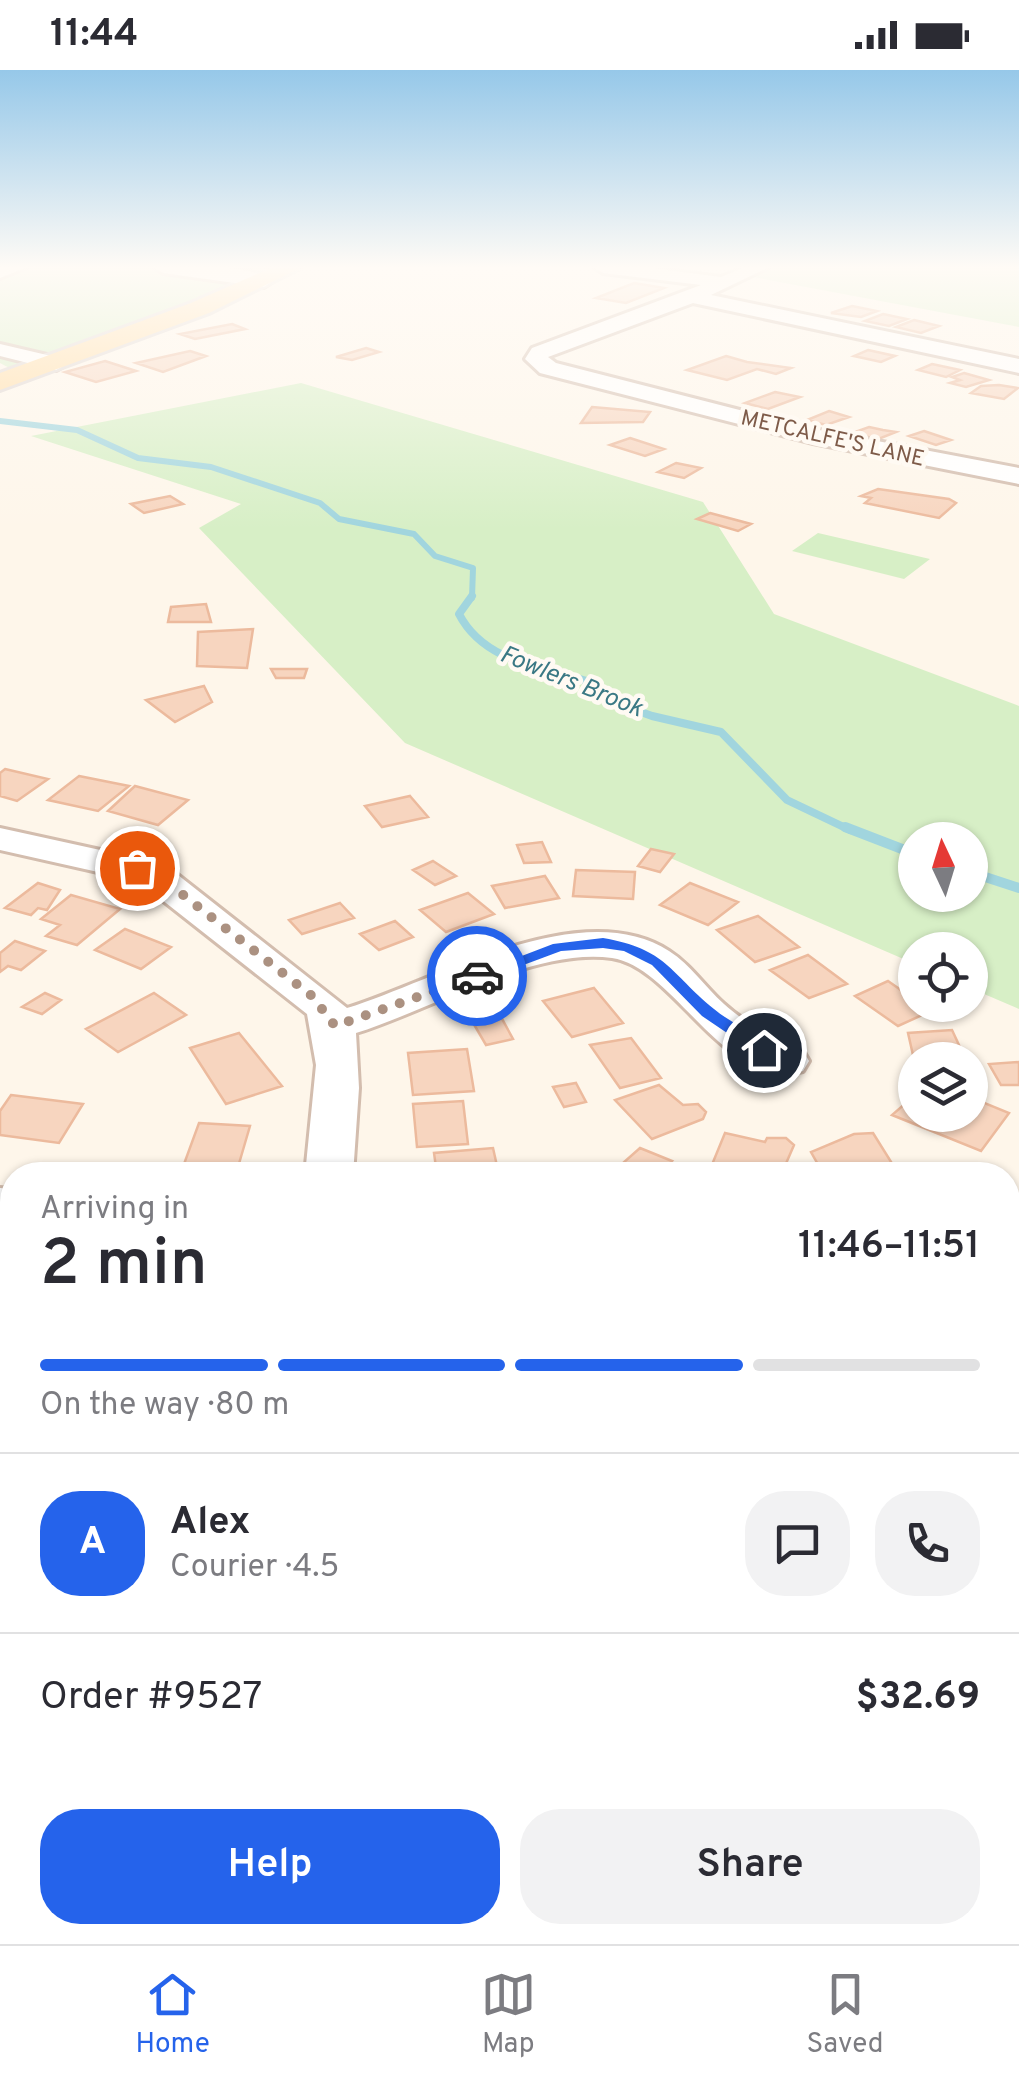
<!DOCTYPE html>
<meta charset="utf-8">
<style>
body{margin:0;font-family:Overpass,sans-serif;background:#f2f2f3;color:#2b2b33;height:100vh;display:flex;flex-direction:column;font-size:38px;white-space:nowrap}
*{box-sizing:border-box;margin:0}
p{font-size:32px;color:#7c7c81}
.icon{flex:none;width:55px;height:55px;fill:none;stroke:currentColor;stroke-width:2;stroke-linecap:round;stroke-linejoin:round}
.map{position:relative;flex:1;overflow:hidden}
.details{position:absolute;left:0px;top:1092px;width:1020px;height:782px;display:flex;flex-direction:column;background:#fff;border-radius:40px 40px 0 0;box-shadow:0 2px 8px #0004}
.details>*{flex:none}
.needle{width:65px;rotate:356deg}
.buttons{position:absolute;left:898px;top:752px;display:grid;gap:20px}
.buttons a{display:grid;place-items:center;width:90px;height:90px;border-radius:50%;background:#fff;box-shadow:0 2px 8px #0004;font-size:50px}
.pin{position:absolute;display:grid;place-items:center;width:85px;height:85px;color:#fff;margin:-42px;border:5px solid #fff;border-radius:50%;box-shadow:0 2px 10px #0007}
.courier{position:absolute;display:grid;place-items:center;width:100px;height:100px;margin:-50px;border:8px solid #2563eb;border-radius:50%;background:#fff;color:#222;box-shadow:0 2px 12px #0007}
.summary em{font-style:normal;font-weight:600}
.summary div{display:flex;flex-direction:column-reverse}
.summary{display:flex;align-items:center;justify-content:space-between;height:170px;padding:0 40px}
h1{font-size:65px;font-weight:600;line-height:75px}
.bar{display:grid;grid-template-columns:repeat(4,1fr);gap:15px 10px;align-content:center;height:120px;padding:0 40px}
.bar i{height:12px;border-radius:8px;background:#e1e1e2}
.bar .active{background:#2563eb}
.bar p{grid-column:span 4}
.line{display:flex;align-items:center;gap:25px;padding:0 40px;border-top:2px solid #e1e1e2}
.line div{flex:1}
.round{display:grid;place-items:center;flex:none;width:105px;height:105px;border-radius:40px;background:#f2f2f3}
.action{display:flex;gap:20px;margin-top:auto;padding:20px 40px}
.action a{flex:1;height:115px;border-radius:40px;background:#2563eb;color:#fff;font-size:40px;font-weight:600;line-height:115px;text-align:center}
.action a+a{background:#f2f2f3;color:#2b2b33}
.status{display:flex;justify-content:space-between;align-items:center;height:70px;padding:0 50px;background:#fff;direction:ltr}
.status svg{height:28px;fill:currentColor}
.tab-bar{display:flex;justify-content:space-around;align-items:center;height:140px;border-top:2px solid #e1e1e2;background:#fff;font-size:28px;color:#7c7c81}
.tab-bar a{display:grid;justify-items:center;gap:5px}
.tab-bar .active{color:#2563eb}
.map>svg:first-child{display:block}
</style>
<div class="status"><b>11:44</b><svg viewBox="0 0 49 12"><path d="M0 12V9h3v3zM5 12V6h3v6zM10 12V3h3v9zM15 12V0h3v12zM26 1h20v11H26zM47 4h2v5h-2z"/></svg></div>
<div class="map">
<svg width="1019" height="1874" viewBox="0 0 1019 1874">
<rect width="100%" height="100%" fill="#fef6ea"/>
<path fill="#d7efc6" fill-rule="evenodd" d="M279,197L17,302L0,293V198Z
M774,197H1019V257L748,206Z
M301,313L703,432L774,544L1019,636V939L970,918V880H915V894L405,673L199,458L241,434L31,366ZM915,770H970V825H915Z
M818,463L930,489L904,509L792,481Z"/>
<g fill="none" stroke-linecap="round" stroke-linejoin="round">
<path stroke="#a1d5de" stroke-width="6" d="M0,351L77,360L138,388L211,397L320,433L339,449L414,464L435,486L473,498L472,528"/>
<path stroke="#a1d5de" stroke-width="8" d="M472,526L459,544C483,591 539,597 587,611L597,626L652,646L721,662L787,730L850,760"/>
<path stroke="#a1d5de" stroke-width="10" d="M845,757L915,784
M970,802L1019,818"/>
</g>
<path fill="#f7d5bf" stroke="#ecba9d" stroke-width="2.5" d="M634,213L664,218L626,233L596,228Z
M852,236L877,241L861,247L831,243Z
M883,244L907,249L889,256L865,251Z
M914,250L939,256L921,263L896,257Z
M232,254L245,259L195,269L180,264Z
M366,278L379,282L352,290L336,287Z
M868,280L895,286L881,292L854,286Z
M190,281L206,286L163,302L136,293Z
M726,286L747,292L791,298L776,304L757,299L727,310L687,300Z
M105,291L136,301L96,312L65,302Z
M932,294L960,300L946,307L918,300Z
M964,303L989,310L966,317L950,313L960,310L952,307Z
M999,315L1018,318L1004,329L971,323L981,316Z
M775,322L800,327L768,339L745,333Z
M592,337L650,342L643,352L581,353Z
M829,341L849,347L826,355L807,350Z
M869,357L883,360L896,362L876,370L855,362Z
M924,361L951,370L936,375L909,366Z
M630,368L664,379L645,386L610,375Z
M676,393L701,398L684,408L658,402Z
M878,419L949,429L956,433L939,448L865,433L871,428L861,426Z
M170,426L183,434L144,443L131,434Z
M710,443L751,454L738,461L697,449Z
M206,534L211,552H168L171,537Z
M253,559L247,598L197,596L198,562Z
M271,599H307L304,608H276Z
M204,616L212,632L175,652L146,630Z
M5,699L48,709L17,731L0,726V703Z
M79,706L129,716L98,741L48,730Z
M135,716L188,730L158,755L108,741Z
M410,726L428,747L382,757L365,736Z
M542,772L551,792L524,793L517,775Z
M651,779L674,784L660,802L638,796Z
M433,791L456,806L435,815L413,800Z
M576,800L635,802L633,829L573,826Z
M545,806L559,828L505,838L492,816Z
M38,813L60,820L47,840L38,838L31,845L5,838Z
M690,813L738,832L708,855L660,835Z
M468,823L494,844L446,862L420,840Z
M71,825L120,839L77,875L46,866L60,855L41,849Z
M340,833L354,848L302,864L289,850Z
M758,846L799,877L755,892L717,860Z
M395,851L413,867L379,880L360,864Z
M125,859L171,877L141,899L95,880Z
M15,871L45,881L21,900L8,896L0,902V883Z
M808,885L847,914L809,928L770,900Z
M888,911L915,930V935L931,941L898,956L855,926Z
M594,918L623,953L572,967L543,931Z
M45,923L61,930L42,944L22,937Z
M154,923L186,945L118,982L86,959Z
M500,945L513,969L486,975L472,951Z
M952,960L966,990H915V994L908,963Z
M239,963L282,1016L226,1034L190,978Z
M631,968L661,1008L620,1018L590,975Z
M467,979L474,1021L413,1025L408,983Z
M1019,992V1015H1001L989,994Z
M576,1013L586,1032L564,1037L553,1017Z
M659,1015L683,1035L698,1034L706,1042L703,1049L652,1069L615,1030Z
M11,1025L83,1034L59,1073L0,1065V1041Z
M915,1025V1045H970V1027L1009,1043L981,1081L892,1045Z
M463,1031L468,1074L417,1077L413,1034Z
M199,1053L250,1056L238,1097L184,1094Z
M725,1063L765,1072L767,1068H786L794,1075L781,1105H745L711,1097Z
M873,1063L898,1103L824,1105L811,1082L854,1064Z
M493,1078L499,1105H437L434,1083Z
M640,1078L672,1091L657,1105H627L615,1100Z
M0,1197H12V1242H0Z
M5,1333L12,1335V1396L0,1394V1341Z
M1013,1861L1011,1874H910L912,1862Z"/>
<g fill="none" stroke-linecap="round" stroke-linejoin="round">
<defs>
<path id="minor" d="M0,197H27L0,208Z
M154,197C182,196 253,194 273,211L264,217L163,203Z
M594,197H644L721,207L745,197H769L711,225L1019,289V303L693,233L548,287L556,293L814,359L1019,398V414L813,373L540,303L525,289L532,278L701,215L603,203Z
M0,274L64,289L67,294L56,300L0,286Z
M0,758L164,794L347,938C435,911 581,824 669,881C691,895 705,917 724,934C747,955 775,968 803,981L809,991L803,1001C724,1021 675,897 612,888C534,877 431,940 356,963L359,1018L353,1105H305L316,995L307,944L138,811L0,780Z
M0,1118L12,1119V1151L0,1152Z
M1008,1504L1019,1508V1560L1008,1556Z"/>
<path id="major" d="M273,197H302L209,243L0,320V303L191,233Z"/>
</defs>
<use href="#minor" stroke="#d3bdae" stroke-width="6"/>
<use href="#major" stroke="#ddd4d0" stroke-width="6"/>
<use href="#minor" fill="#fff" fill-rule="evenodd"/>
<use href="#major" fill="#ffdba1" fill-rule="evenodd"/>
</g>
<linearGradient id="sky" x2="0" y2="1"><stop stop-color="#96c8e9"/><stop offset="0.43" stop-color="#fffbf6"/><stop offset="1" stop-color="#fffbf6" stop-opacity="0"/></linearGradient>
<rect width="1019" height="459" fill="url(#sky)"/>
<path fill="#2563eb" d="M603,868C667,879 669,902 714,939C732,954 756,963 772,980L758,984L702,946L652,895L624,881L603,878L561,881L483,910L469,906L553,874Z"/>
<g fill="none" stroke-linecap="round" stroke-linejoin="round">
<path stroke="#ab9181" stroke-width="10" stroke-dasharray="0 18" d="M137,798L164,810L312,926L335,956L477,906"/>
</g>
<g text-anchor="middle" stroke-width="9" stroke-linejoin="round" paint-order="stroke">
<g font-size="22" fill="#7e5b49" stroke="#fffaf3">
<text transform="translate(833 367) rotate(13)" y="8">METCALFE'S LANE</text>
</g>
<g font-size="25" font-style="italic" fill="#3a7884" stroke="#fffaf3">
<text transform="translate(572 610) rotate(22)" y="9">Fowlers Brook</text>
</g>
</g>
</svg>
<div class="buttons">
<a><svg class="needle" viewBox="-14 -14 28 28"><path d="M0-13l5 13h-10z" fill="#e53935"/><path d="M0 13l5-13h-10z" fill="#7c7c81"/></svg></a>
<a><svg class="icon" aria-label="locate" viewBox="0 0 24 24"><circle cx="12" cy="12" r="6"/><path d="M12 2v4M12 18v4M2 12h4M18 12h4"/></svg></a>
<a><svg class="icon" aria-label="layers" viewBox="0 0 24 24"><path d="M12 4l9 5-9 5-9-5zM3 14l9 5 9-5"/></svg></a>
</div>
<div class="pin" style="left:137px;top:798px;background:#ea580c"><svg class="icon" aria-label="bag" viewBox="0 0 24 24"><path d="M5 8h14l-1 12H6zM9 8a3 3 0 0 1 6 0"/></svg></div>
<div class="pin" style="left:764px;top:980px;background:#1f2937"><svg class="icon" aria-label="home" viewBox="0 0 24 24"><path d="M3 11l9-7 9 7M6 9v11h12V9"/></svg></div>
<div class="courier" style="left:477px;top:906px"><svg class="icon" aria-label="car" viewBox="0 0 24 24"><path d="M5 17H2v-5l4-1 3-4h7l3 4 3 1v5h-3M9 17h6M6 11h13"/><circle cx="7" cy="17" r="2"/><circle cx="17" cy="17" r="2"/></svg></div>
<section class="details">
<div class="summary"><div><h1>2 min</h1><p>Arriving in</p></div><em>11:46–11:51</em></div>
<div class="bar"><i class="active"></i><i class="active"></i><i class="active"></i><i></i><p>On the way · 80 m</p></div>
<div class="line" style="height:180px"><b class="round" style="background:#2563eb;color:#fff">A</b><div><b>Alex</b><p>Courier · 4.5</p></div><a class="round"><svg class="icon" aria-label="chat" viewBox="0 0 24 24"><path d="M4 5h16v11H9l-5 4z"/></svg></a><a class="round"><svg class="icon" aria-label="phone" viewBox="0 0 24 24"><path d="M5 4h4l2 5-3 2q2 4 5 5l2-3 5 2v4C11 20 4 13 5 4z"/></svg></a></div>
<div class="line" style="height:130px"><div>Order #9527</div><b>$32.69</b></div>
<div class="action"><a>Help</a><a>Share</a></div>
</section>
</div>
<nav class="tab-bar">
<a class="active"><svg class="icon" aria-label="home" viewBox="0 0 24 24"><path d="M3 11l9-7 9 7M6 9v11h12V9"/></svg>Home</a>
<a><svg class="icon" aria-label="map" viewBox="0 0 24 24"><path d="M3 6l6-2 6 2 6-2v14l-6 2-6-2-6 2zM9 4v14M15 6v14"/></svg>Map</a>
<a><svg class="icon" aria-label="saved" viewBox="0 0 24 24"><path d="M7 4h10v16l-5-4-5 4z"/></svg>Saved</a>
</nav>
